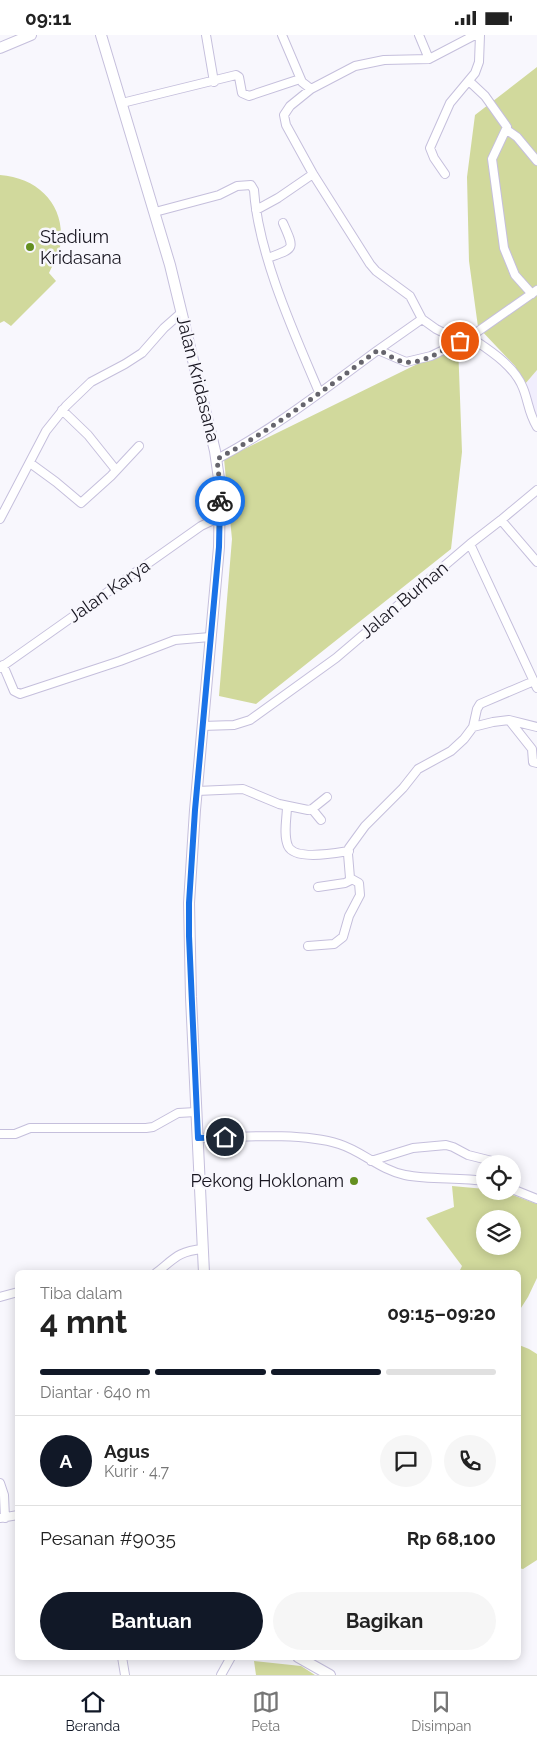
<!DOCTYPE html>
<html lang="id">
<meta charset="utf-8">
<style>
body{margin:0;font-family:Raleway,sans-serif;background:#f6f6f6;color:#222;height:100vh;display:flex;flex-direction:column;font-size:19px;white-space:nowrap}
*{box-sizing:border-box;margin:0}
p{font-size:16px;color:#767676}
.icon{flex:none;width:28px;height:28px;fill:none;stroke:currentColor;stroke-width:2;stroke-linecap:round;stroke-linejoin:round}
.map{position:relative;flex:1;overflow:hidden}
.panel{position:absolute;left:15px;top:1235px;width:506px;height:390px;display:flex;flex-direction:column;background:#fff;border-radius:8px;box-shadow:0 2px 12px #0003}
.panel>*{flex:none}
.fabs{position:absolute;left:476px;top:1120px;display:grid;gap:10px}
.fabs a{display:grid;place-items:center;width:45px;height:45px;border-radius:50%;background:#fff;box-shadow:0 2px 12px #0003;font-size:25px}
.pin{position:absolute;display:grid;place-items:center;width:42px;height:42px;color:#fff;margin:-21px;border:2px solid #fff;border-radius:50%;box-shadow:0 1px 5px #0007}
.courier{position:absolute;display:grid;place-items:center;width:50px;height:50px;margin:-25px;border:4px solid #1a73e8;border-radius:50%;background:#fff;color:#222;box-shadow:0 1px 6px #0007}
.head em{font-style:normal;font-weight:700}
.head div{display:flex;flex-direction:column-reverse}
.head{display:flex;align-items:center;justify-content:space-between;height:85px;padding:0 25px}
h1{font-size:32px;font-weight:700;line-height:38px}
.bar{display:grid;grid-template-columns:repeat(4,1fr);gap:8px 5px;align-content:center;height:60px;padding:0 25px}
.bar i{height:6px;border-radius:4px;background:#e0e0e0}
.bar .current{background:#111827}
.bar p{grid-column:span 4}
.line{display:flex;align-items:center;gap:12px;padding:0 25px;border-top:1px solid #e0e0e0}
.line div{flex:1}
.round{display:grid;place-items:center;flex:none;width:52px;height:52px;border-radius:26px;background:#f6f6f6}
.action{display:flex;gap:10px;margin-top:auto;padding:10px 25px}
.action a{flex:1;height:58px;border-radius:30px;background:#111827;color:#fff;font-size:20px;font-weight:700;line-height:58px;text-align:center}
.action a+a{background:#f6f6f6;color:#222}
.status{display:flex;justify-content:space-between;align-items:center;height:35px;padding:0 25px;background:#fff;direction:ltr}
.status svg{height:14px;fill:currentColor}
.menu{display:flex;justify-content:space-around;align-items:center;height:70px;border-top:1px solid #e0e0e0;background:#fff;font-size:14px;color:#767676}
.menu a{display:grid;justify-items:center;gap:2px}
.menu .current{color:#111827}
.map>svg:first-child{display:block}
</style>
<div class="status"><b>09:11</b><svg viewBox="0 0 49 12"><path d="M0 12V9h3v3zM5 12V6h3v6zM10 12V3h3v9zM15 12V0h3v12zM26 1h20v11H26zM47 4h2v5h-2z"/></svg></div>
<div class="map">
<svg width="537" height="1640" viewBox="0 0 537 1640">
<rect width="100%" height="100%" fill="#f8f7fd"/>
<path fill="#f1eefd" d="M537,335V391L525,349Z"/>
<path fill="#d1d99c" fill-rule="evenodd" d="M537,32V335L525,349L515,331L478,292L469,226L467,142L475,80Z
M0,140C42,143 69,175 59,217C57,224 52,231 49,238L56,246L11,291L4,286L0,288Z
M458,309L462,417L451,514L256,669L219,661L232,504L224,424Z
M452,1151L485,1154V1156H502L537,1169V1243L528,1262L519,1276V1238L459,1237L462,1231L426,1183L454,1172ZM485,1184H512V1211H485Z
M519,1310L529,1314L537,1319V1525L523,1534L519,1533Z
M254,1626L301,1631L315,1640H256Z"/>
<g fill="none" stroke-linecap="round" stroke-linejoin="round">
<defs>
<path id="minor" d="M206,0L214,47
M282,0L302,47L311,54
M419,0L429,24
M469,46L485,61L507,92L492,124L504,213L515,240L532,259
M122,68L236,40L239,42L242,58L249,61L300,44
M507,95L517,102L537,126
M445,139L434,123L430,113L450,68L475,38L479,27L480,0
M256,175L278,163L313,139
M155,177L219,160L237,151L251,150L254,155C258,219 294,298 319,357
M268,223C295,213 295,215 283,188
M470,302C489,315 514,330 523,353C529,368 528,377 537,392
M460,306L436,294L422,284L410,261L376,236L370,229L313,139L286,90L284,80L290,71L311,54L355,31L384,25L429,24L475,0
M378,315L422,284
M62,375L88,400L116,435
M217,424C274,394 326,353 378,315L406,327L431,321L470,302L537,255
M30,428L56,447L81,468L111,441L139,411
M0,484L46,396L66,371L91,347L125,329L142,318L164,293L181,278
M501,485L537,455
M470,509L501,485L537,527
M3,630L14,656L20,659L120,626L175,605L210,602
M0,633L201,491L220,482
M534,646L480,669L477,674L473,692L493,687L509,685L532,714L533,727L537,728
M509,685L537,692
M202,691L234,690L250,685L336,623L470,509L537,653
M197,756L243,754L279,769L308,775L312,774L327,762
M287,771C287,783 283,799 288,811C295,826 336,818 349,816
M312,774L321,785
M318,852L345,848L351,845
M308,911L334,909L343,902L349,881L360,860L359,848L350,843L348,819L349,813L365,791L403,753L418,734L451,716L464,704L473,692
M0,1099H15L30,1093H146L153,1092L178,1078L196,1077
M197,1103C238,1102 301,1097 339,1109C362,1116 380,1135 405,1140C431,1145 459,1142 485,1146
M371,1126L413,1113L446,1110L453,1112L468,1120L504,1129
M512,1154L537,1164
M156,1238C174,1224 178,1216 203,1214
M0,1262L18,1257
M0,1448L4,1460L5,1483
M0,1483L18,1480
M122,1622L125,1640
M221,1640L231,1622"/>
<path id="tertiary" d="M101,0L170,230L215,416L220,451L219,512L195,775L189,868L191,962L204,1238
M0,13L31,0
M298,1622L330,1640"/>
</defs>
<use href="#minor" stroke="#c5bfdc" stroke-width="10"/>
<use href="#tertiary" stroke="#c5bfdc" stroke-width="12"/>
<use href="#minor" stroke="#fff" stroke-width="8"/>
<use href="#tertiary" stroke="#fff" stroke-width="10"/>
</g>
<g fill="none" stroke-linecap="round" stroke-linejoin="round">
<path stroke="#66656d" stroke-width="5" stroke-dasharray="0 9" d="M220,466V452L217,424C274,394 326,353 378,315C386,318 395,325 404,327C420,330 446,314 460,306"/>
<path stroke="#1a73e8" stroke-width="6" d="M220,466L219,512L195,775L189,868V901L198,1103L225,1102"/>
</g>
<g fill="#648f20" stroke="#f8f7fd" stroke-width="2">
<circle cx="30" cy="212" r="5"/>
<circle cx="354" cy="1146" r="5"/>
</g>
<g text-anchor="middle" stroke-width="5" stroke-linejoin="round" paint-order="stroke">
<g font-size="18" fill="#181620" stroke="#f8f7fd" text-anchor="start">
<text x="40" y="208">Stadium<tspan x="40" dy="21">Kridasana</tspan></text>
<text x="344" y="1152" text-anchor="end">Pekong Hoklonam</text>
</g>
<g font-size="18" fill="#181620" stroke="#f8f7fd">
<text transform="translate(198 344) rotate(76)" y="6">Jalan Kridasana</text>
<text transform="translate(109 556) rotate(-35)" y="6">Jalan Karya</text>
<text transform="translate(404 565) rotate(-40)" y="6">Jalan Burhan</text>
</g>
</g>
</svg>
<div class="fabs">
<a><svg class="icon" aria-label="locate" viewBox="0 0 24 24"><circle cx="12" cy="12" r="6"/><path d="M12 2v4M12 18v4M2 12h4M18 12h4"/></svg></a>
<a><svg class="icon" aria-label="layers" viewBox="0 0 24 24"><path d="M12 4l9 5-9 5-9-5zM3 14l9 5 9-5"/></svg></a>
</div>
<div class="pin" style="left:460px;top:306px;background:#ea580c"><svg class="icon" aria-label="bag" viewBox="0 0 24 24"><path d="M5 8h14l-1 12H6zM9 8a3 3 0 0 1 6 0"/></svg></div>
<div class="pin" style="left:225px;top:1102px;background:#1f2937"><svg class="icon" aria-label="home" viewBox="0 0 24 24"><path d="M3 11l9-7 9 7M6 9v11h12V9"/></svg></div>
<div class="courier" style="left:220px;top:466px"><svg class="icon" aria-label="bike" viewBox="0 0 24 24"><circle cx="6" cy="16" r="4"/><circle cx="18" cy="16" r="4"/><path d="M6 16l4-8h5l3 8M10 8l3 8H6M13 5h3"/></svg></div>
<section class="panel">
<div class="head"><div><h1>4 mnt</h1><p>Tiba dalam</p></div><em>09:15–09:20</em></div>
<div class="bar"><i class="current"></i><i class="current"></i><i class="current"></i><i></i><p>Diantar · 640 m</p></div>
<div class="line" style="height:90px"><b class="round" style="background:#111827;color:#fff">A</b><div><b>Agus</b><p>Kurir · 4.7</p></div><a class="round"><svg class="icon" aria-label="chat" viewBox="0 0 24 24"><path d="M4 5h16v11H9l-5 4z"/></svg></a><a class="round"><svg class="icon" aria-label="phone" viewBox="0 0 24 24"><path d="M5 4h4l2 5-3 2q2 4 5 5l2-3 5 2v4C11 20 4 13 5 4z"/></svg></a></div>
<div class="line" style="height:65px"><div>Pesanan #9035</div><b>Rp 68,100</b></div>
<div class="action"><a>Bantuan</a><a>Bagikan</a></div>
</section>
</div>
<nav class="menu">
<a class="current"><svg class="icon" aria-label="home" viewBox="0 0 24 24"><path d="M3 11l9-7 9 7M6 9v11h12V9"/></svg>Beranda</a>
<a><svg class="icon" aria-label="map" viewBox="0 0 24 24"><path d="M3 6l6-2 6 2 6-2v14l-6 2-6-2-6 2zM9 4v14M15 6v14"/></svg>Peta</a>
<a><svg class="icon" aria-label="saved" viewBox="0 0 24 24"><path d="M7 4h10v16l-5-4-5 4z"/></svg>Disimpan</a>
</nav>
